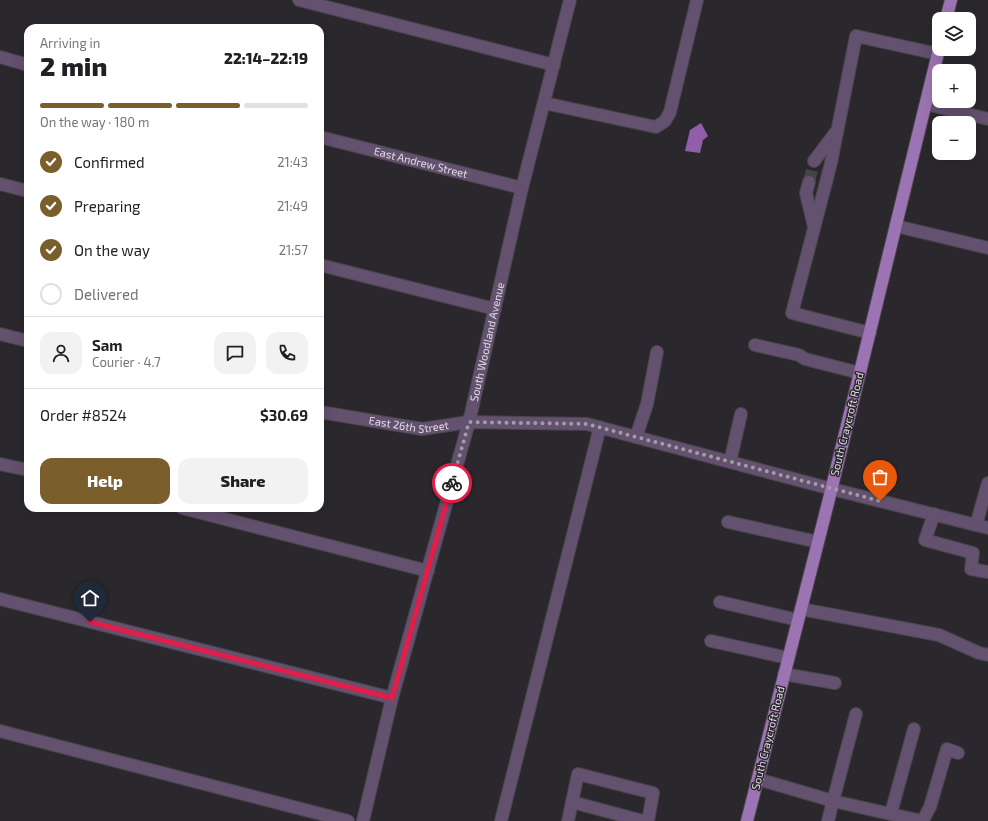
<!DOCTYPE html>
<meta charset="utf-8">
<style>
body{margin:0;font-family:"Exo 2",sans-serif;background:#f2f2f2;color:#202124;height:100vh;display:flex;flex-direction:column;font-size:15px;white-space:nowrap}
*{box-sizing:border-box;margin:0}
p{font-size:13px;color:#757577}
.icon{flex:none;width:22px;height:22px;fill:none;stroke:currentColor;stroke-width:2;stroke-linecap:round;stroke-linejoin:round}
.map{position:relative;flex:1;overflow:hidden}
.details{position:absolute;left:24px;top:24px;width:300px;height:488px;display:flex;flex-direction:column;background:#fff;border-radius:12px;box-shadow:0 4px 16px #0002}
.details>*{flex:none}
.fabs{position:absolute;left:932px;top:12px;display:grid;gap:8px}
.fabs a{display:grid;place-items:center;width:44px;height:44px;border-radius:8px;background:#fff;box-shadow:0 4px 16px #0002;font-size:20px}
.pin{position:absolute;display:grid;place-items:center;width:34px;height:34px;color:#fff;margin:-41px -17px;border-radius:50% 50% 50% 0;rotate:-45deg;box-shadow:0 0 4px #0007}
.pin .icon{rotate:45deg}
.courier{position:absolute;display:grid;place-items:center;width:40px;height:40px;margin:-20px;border:3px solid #e11d48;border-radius:50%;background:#fff;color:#222;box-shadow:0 1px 5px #0007}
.headline em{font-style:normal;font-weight:800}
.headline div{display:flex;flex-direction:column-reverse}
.headline{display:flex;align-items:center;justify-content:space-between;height:68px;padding:0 16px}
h1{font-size:26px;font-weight:800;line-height:30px}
.bar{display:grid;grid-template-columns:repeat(4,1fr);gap:6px 4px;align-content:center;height:48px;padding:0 16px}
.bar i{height:5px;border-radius:3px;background:#e0e0e0}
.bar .selected{background:#7a5f2d}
.bar p{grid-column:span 4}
.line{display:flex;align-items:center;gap:10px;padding:0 16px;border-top:1px solid #e0e0e0}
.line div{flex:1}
.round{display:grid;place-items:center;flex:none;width:42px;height:42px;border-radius:12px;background:#f2f2f2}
ol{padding:0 16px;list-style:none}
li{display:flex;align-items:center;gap:12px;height:44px}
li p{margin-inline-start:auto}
li .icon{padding:4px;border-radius:50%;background:#7a5f2d;color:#fff;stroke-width:4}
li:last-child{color:#757577}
li i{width:22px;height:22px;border:2px solid #e0e0e0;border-radius:50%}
.action{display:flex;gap:8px;margin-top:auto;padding:8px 16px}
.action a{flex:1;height:46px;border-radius:12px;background:#7a5f2d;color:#fff;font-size:16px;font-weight:800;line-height:46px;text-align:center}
.action a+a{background:#f2f2f2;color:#202124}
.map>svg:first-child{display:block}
</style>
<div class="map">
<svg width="988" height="821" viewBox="0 0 988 821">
<rect width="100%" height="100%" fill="#2b282d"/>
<path fill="#915faa" d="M701,123L708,136L703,140L700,153L685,151L690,130Z"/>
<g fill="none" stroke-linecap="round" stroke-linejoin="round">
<path stroke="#464348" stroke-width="12" stroke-dasharray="12 6" stroke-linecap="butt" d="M809,182L814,161"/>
<defs>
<g id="minor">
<path d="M299,0L554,65"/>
<path d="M0,57L28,65"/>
<path d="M544,103L656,127L665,121L670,112L697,0"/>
<path d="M926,104L988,119"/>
<path id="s1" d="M320,137L522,188"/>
<path d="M814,161L836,132"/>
<path d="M809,182L806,193L814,227"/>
<path d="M0,184L28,191"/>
<path d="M896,226L988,248"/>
<path d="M320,265L495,309"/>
<path d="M870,333L792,313L831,163L856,36L938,54"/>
<path d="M0,334L28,341"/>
<path d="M755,345L799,355L805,359L860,373"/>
<path id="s2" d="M320,412L422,429L469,422L587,424L832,489L988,528"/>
<path d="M636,437L647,404L657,352"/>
<path d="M730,462L741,414"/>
<path d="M0,464L28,470"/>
<path d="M182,508L428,571"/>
<path d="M934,514L925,540L973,553L971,569L988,572"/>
<path d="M728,522L818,542"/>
<path d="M976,525L988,483"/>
<path d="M0,599L392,698"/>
<path d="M720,602L798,620"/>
<path d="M801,609L939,635L979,653L988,655"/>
<path d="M711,641L788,658"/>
<path d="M784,674L835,683"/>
<path d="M856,714L833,801L922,821"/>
<path d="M0,731L348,821"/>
<path d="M758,779L833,801L828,821"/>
<path d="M572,802L643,821"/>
<path d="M891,813L914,729"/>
<path d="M923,820L930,807L947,749L958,753"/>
<path id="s3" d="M363,821L392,698L469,422L522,188L570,0"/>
<path d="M501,821L600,427"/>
<path d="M568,821L578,774L653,793L648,821"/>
</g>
<path id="major" d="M946,19L951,0
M747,821L828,503L939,49"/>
</defs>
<use href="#minor" stroke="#48454a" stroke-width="14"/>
<use href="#major" stroke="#48454a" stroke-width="14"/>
<use href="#minor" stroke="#64506f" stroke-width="12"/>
<use href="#major" stroke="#9d74b3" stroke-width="12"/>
</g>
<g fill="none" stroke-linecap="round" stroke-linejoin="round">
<path stroke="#a19ea2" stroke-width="4" stroke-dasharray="0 7.2" d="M452,483L469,422L587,424L880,501"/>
<path stroke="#e11d48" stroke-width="5" d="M90,622L392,698L452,483"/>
</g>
<g text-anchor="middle" stroke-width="3" stroke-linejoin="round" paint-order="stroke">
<g font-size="11" fill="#e0dee1" stroke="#2b282d">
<text dy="4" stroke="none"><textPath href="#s1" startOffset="104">East Andrew Street</textPath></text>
<text dy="4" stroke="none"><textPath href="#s3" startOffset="495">South Woodland Avenue</textPath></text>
<text dy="4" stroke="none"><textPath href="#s2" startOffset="90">East 26th Street</textPath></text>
<text transform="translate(847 424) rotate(-76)" y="4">South Craycroft Road</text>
<text transform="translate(768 738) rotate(-76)" y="4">South Craycroft Road</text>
</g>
</g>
</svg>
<div class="fabs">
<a><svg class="icon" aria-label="layers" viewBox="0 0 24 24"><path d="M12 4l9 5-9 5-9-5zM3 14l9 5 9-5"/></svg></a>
<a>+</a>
<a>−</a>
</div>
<div class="pin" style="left:880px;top:501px;background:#ea580c"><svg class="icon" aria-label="bag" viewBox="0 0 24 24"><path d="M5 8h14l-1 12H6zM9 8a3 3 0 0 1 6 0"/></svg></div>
<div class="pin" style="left:90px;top:622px;background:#1f2937"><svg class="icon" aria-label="home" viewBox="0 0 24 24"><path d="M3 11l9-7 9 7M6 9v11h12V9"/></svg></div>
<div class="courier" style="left:452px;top:483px"><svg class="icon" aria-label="bike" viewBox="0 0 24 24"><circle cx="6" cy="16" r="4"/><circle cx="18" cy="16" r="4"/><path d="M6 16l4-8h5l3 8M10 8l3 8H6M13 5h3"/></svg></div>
<section class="details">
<div class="headline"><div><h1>2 min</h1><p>Arriving in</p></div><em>22:14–22:19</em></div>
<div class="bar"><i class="selected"></i><i class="selected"></i><i class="selected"></i><i></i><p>On the way · 180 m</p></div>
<ol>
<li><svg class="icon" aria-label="check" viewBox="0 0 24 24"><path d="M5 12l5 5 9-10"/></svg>Confirmed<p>21:43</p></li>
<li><svg class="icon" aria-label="check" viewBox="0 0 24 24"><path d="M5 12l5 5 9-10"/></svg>Preparing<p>21:49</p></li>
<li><svg class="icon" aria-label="check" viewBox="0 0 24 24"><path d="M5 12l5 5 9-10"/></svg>On the way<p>21:57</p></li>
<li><i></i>Delivered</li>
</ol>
<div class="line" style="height:72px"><a class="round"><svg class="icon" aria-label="person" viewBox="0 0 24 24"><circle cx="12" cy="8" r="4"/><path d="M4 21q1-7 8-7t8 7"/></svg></a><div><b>Sam</b><p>Courier · 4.7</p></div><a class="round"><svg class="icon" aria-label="chat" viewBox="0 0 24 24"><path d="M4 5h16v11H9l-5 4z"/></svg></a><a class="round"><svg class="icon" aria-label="phone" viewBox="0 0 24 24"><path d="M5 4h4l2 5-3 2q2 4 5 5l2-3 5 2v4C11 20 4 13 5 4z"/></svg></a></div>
<div class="line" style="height:52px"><div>Order #8524</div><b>$30.69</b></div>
<div class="action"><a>Help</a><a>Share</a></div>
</section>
</div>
